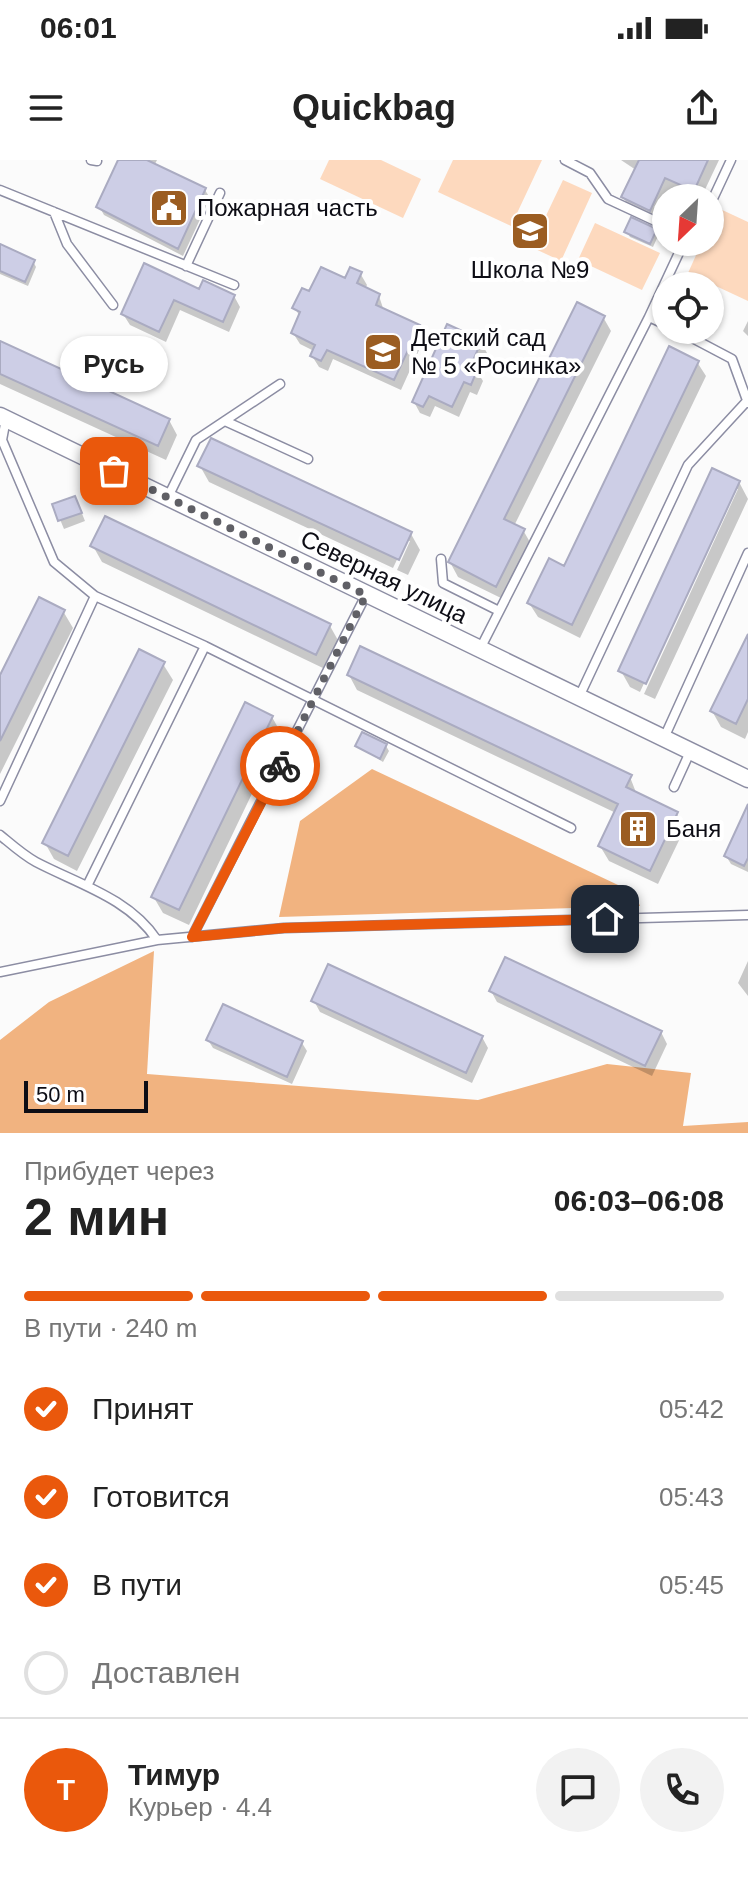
<!DOCTYPE html>
<html lang="ru">
<meta charset="utf-8">
<style>
body{margin:0;font-family:Helvetica,sans-serif;background:#f2f2f2;color:#222;height:100vh;display:flex;flex-direction:column;font-size:30px;white-space:nowrap}
*{box-sizing:border-box;margin:0}
p{font-size:26px;color:#767676}
.icon{flex:none;width:44px;height:44px;fill:none;stroke:currentColor;stroke-width:2;stroke-linecap:round;stroke-linejoin:round}
.map{position:relative;height:973px;overflow:hidden}
.sheet{display:flex;flex-direction:column;background:#fff;flex:1}
.sheet>*{flex:none}
.needle{width:52px;rotate:205deg}
.tools{position:absolute;left:652px;top:24px;display:grid;gap:16px}
.tools a{display:grid;place-items:center;width:72px;height:72px;border-radius:50%;background:#fff;box-shadow:0 2px 6px #0004;font-size:40px}
.scale{position:absolute;left:24px;bottom:20px;width:124px;box-sizing:border-box;padding-left:8px;border:4px solid #0d0d15;border-top:0;font-size:22px;line-height:28px;white-space:nowrap;color:#0d0d15;-webkit-text-stroke:6px #fff;paint-order:stroke}
.pin{position:absolute;display:grid;place-items:center;width:68px;height:68px;color:#fff;margin:-34px;border-radius:16px;box-shadow:0 4px 12px #0006}
.courier{position:absolute;display:grid;place-items:center;width:80px;height:80px;margin:-40px;border:6px solid #ea580c;border-radius:50%;background:#fff;color:#222;box-shadow:0 2px 10px #0007}
.bubble{position:absolute;height:56px;border-radius:28px;background:#fff;box-shadow:0 2px 6px #0004;font-size:26px;font-weight:700;line-height:56px;text-align:center}
.summary em{font-style:normal;font-weight:700}
.summary div{display:flex;flex-direction:column-reverse}
.summary{display:flex;align-items:center;justify-content:space-between;height:136px;padding:0 24px}
h1{font-size:52px;font-weight:700;line-height:60px}
.bar{display:grid;grid-template-columns:repeat(4,1fr);gap:12px 8px;align-content:center;height:96px;padding:0 24px}
.bar i{height:10px;border-radius:6px;background:#e0e0e0}
.bar .current{background:#ea580c}
.bar p{grid-column:span 4}
.line{display:flex;align-items:center;gap:20px;padding:0 24px;border-top:2px solid #e0e0e0}
.line div{flex:1}
.round{display:grid;place-items:center;flex:none;width:84px;height:84px;border-radius:42px;background:#f2f2f2}
ol{padding:0 24px;list-style:none}
li{display:flex;align-items:center;gap:24px;height:88px}
li p{margin-inline-start:auto}
li .icon{padding:8px;border-radius:50%;background:#ea580c;color:#fff;stroke-width:4}
li:last-child{color:#767676}
li i{width:44px;height:44px;border:4px solid #e0e0e0;border-radius:50%}
.status{display:flex;justify-content:space-between;align-items:center;height:56px;padding:0 40px;background:#fff;direction:ltr}
.status svg{height:22px;fill:currentColor}
header{display:flex;justify-content:space-between;align-items:center;height:104px;padding:0 24px;background:#fff;font-size:36px;font-weight:700}
.map>svg:first-child{display:block}
</style>
<div class="status"><b>06:01</b><svg viewBox="0 0 49 12"><path d="M0 12V9h3v3zM5 12V6h3v6zM10 12V3h3v9zM15 12V0h3v12zM26 1h20v11H26zM47 4h2v5h-2z"/></svg></div>
<header><svg class="icon" aria-label="menu" viewBox="0 0 24 24"><path d="M4 6h16M4 12h16M4 18h16"/></svg>Quickbag<svg class="icon" aria-label="share" viewBox="0 0 24 24"><path d="M12 15V3M7 8l5-5 5 5M5 13v7h14v-7"/></svg></header>
<div class="map">
<svg width="748" height="973" viewBox="0 0 748 973">
<rect width="100%" height="100%" fill="#fbfbfb"/>
<path fill="#fdd9be" d="M329,0H381L421,19L403,58L320,19Z
M453,0H542L511,66L438,32Z
M563,20L592,33L561,101L531,87Z
M718,48L748,62V141L688,113L702,82H710V65Z
M595,63L660,93L642,130L578,100Z"/>
<path fill="#f1b380" d="M372,609L635,733L640,746L279,757L300,661Z
M154,791L147,914L478,940L607,904L691,913L683,966L748,962V973H0V880L49,842Z"/>
<path fill="#0003" d="M120,0H157L154,6L205,30L210,38L183,96L104,55L99,46Z
M621,0H719L701,38L671,28L656,61L630,48L623,37L636,10Z
M655,71L658,76L653,87L630,77L627,72Z
M0,95L33,101L36,107L28,126L0,114Z
M360,113L367,125L365,129L379,136L384,151L419,166L425,177L401,230L333,199L328,211L319,207L312,196L314,191L300,184L293,173L300,157L295,148L310,134Z
M200,131L234,136L240,147L229,172L180,150L166,182L130,165L123,154Z
M578,145L603,157L611,171L514,366L523,370L531,384L503,439L458,417L451,404Z
M748,161V176L743,171Z
M481,182L487,193L478,213L483,221L477,235L470,232L459,257L435,246L430,257L420,253L414,242Z
M0,183L169,260L177,275L166,300L0,224Z
M697,202L706,216L580,478L538,457L529,443L565,408Z
M200,306L411,374L420,390L408,415L397,410L410,381H406L393,408L209,322Z
M713,310L739,322L748,339L655,539L644,534L738,329H734L640,532L630,527L621,511Z
M54,345L79,346L85,361L64,369Z
M93,386L330,466L339,482L325,509L102,402Z
M63,451L73,468L0,614V519Z
M748,478V572L745,579L721,567L712,551Z
M163,504L173,520L77,711L54,699L45,683Z
M349,515L630,617L637,635L676,653L685,668L658,724L609,701L600,686L616,653L357,530Z
M272,557L281,573L189,765L163,753L153,736Z
M358,586H386L389,591L383,602Z
M748,658V712L731,704L726,696Z
M748,801V836L738,823Z
M491,831L661,872L667,884L652,916L497,842Z
M314,841L482,877L488,888L472,923L320,852Z
M208,880L302,883L307,891L292,924L213,888Z"/>
<path fill="#cdcee6" stroke="#aaabc1" stroke-width="2" d="M118,0H147L206,28L178,89L96,47Z
M639,0H708L694,31L665,18L650,51L621,37Z
M631,57L657,69L650,84L624,72Z
M0,84L35,100L25,122L0,111Z
M144,103L199,129L203,120L235,135L223,162L174,140L159,172L121,154Z
M321,107L345,118L350,107L362,112L357,123L380,134L376,145L420,165L394,220L327,190L321,201L310,196L315,185L291,173L300,152L292,148L302,128L309,131Z
M577,142L605,156L504,359L525,369L496,427L448,402Z
M447,164L482,180L471,205L478,208L471,225L464,222L452,247L429,236L423,247L412,242Z
M0,181L170,259L158,286L0,214Z
M669,186L699,201L572,465L527,443L549,398L564,406Z
M211,278L412,372L399,400L197,306Z
M712,308L740,321L646,524L618,511Z
M75,336L82,353L58,361L52,344Z
M105,356L331,464L316,495L90,386Z
M39,437L65,450L0,581V515Z
M748,474V539L736,564L710,551Z
M360,486L632,615L626,627L678,652L650,711L598,686L618,644L347,515Z
M139,489L165,502L68,696L42,683Z
M245,542L273,556L179,750L151,737Z
M362,572L387,584L380,599L355,586Z
M748,644V698L744,706L724,696Z
M505,797L662,871L645,906L489,831Z
M328,804L483,876L466,913L311,841Z
M223,844L303,881L287,917L206,880Z"/>
<g fill="none" stroke-linecap="round" stroke-linejoin="round">
<defs>
<path id="lane" d="M91,0L97,1
M565,0L590,13L608,39L666,66
M0,30L234,125
M710,45L731,0
M54,52L67,84L113,145
M186,106L220,33
M649,157L684,82
M677,170L732,199L748,243
M225,261L308,299
M168,337L196,280L280,224
M441,399L443,423L499,451
M205,486L571,668
M480,489L649,157L666,165
M579,537L688,305L747,241
M664,578L748,393
M674,627L690,592
M0,641L95,436L54,402L2,280L6,259
M0,675C11,684 23,695 36,702C78,724 129,738 157,780
M88,724L205,486L95,436
M192,777L366,435
M0,812L157,780L284,768L748,755"/>
<path id="street" d="M0,256L748,619"/>
</defs>
<use href="#lane" stroke="#8c8da3" stroke-width="11"/>
<use href="#street" stroke="#8c8da3" stroke-width="19"/>
<use href="#lane" stroke="#fff" stroke-width="8"/>
<use href="#street" stroke="#fff" stroke-width="16"/>
</g>
<g fill="none" stroke-linecap="round" stroke-linejoin="round">
<path stroke="#606066" stroke-width="8" stroke-dasharray="0 14.4" d="M114,311L366,435L280,606"/>
<path stroke="#ea580c" stroke-width="10" d="M280,606L192,777L284,768L605,759"/>
</g>
<defs>
<symbol id="civic-square" viewBox="-11 -11 22 22"><rect x="-9" y="-9" width="18" height="18" rx="4" fill="#9b5d22" stroke="#fff"/><path d="M-.6-6.5H3V-4.5H.6V-3L4-1V1h2V6H-6V1h2V-1L-.6-3ZM-1.2 2.5V6h2.4V2.5Z" fill="#fff"/></symbol>
<symbol id="school-square" viewBox="-11 -11 22 22"><rect x="-9" y="-9" width="18" height="18" rx="4" fill="#9b5d22" stroke="#fff"/><path d="M0-5L7-2L0 1L-7-2ZM-4 1L0 2.5L4 1V4Q0 6-4 4Z" fill="#fff"/></symbol>
<symbol id="building-square" viewBox="-11 -11 22 22"><rect x="-9" y="-9" width="18" height="18" rx="4" fill="#9b5d22" stroke="#fff"/><path d="M-4-6H4V6H1V3H-1V6H-4ZM-2.5-4.3h1.7v1.8h-1.7ZM.8-4.3h1.7v1.8H.8ZM-2.5-1h1.7V.8h-1.7ZM.8-1h1.7V.8H.8Z" fill="#fff"/></symbol>
</defs>
<g fill-rule="evenodd">
<use href="#civic-square" x="147" y="26" width="44" height="44"/>
<use href="#school-square" x="508" y="49" width="44" height="44"/>
<use href="#school-square" x="361" y="170" width="44" height="44"/>
<use href="#building-square" x="616" y="647" width="44" height="44"/>
</g>
<g text-anchor="middle" stroke-width="8" stroke-linejoin="round" paint-order="stroke">
<g font-size="24" fill="#0d0d15" stroke="#fff" text-anchor="start">
<text x="197" y="56">Пожарная часть</text>
<text x="530" y="118" text-anchor="middle">Школа №9</text>
<text x="411" y="186">Детский сад<tspan x="411" dy="28">№ 5 «Росинка»</tspan></text>
<text x="666" y="677">Баня</text>
</g>
<g font-size="24" fill="#0d0d15" stroke="#fff">
<text transform="translate(384 417) rotate(26)" y="8">Северная улица</text>
</g>
</g>
</svg>
<div class="tools">
<a><svg class="needle" viewBox="-14 -14 28 28"><path d="M0-13l5 13h-10z" fill="#e53935"/><path d="M0 13l5-13h-10z" fill="#767676"/></svg></a>
<a><svg class="icon" aria-label="locate" viewBox="0 0 24 24"><circle cx="12" cy="12" r="6"/><path d="M12 2v4M12 18v4M2 12h4M18 12h4"/></svg></a>
</div>
<div class="scale">50 m</div>
<div class="pin" style="left:114px;top:311px;background:#ea580c"><svg class="icon" aria-label="bag" viewBox="0 0 24 24"><path d="M5 8h14l-1 12H6zM9 8a3 3 0 0 1 6 0"/></svg></div>
<div class="pin" style="left:605px;top:759px;background:#1f2937"><svg class="icon" aria-label="home" viewBox="0 0 24 24"><path d="M3 11l9-7 9 7M6 9v11h12V9"/></svg></div>
<div class="courier" style="left:280px;top:606px"><svg class="icon" aria-label="bike" viewBox="0 0 24 24"><circle cx="6" cy="16" r="4"/><circle cx="18" cy="16" r="4"/><path d="M6 16l4-8h5l3 8M10 8l3 8H6M13 5h3"/></svg></div>
<div class="bubble" style="left:60px;top:176px;width:108px">Русь</div>
</div>
<section class="sheet">
<div class="summary"><div><h1>2 мин</h1><p>Прибудет через</p></div><em>06:03–06:08</em></div>
<div class="bar"><i class="current"></i><i class="current"></i><i class="current"></i><i></i><p>В пути · 240 m</p></div>
<ol>
<li><svg class="icon" aria-label="check" viewBox="0 0 24 24"><path d="M5 12l5 5 9-10"/></svg>Принят<p>05:42</p></li>
<li><svg class="icon" aria-label="check" viewBox="0 0 24 24"><path d="M5 12l5 5 9-10"/></svg>Готовится<p>05:43</p></li>
<li><svg class="icon" aria-label="check" viewBox="0 0 24 24"><path d="M5 12l5 5 9-10"/></svg>В пути<p>05:45</p></li>
<li><i></i>Доставлен</li>
</ol>
<div class="line" style="height:144px"><b class="round" style="background:#ea580c;color:#fff">Т</b><div><b>Тимур</b><p>Курьер · 4.4</p></div><a class="round"><svg class="icon" aria-label="chat" viewBox="0 0 24 24"><path d="M4 5h16v11H9l-5 4z"/></svg></a><a class="round"><svg class="icon" aria-label="phone" viewBox="0 0 24 24"><path d="M5 4h4l2 5-3 2q2 4 5 5l2-3 5 2v4C11 20 4 13 5 4z"/></svg></a></div>
</section>
